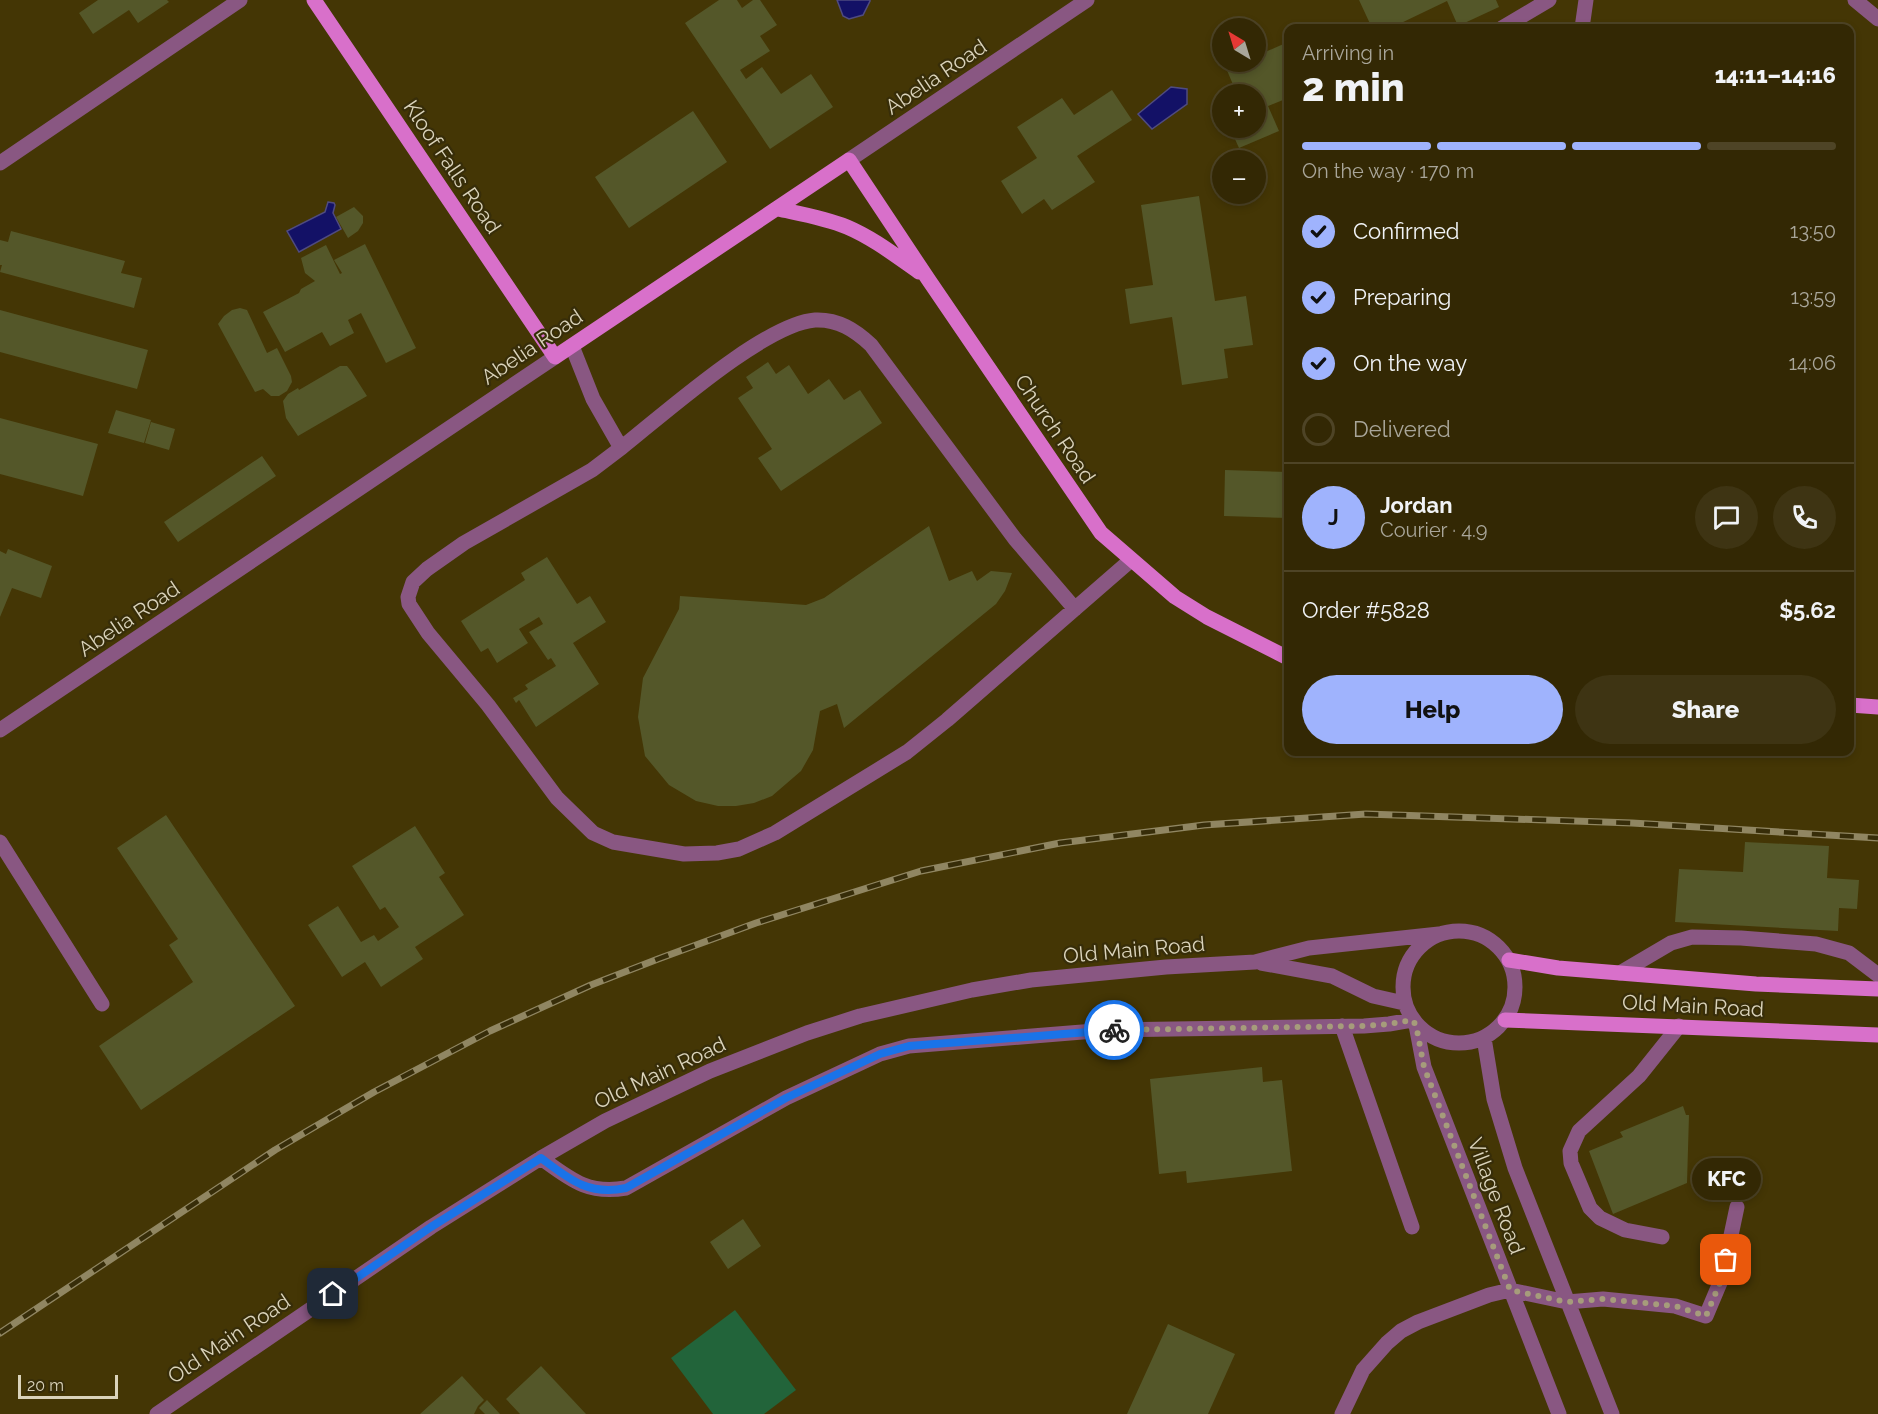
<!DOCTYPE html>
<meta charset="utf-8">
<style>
body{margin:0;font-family:Raleway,sans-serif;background:#3e3413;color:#f1f3f6;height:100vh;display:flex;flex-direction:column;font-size:22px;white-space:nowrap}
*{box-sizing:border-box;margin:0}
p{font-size:20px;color:#a9a69a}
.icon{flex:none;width:33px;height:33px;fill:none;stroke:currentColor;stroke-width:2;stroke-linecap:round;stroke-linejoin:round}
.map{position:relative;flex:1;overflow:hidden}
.side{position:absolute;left:1284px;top:24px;width:570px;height:732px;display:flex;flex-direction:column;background:#332804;border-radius:12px;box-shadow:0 3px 9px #0003,0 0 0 2px #4e4426}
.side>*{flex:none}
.needle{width:39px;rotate:322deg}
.controls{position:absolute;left:1212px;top:18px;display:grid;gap:12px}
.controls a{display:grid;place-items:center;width:54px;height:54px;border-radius:50%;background:#332804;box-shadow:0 3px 9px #0003,0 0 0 2px #4e4426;font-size:30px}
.scale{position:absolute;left:18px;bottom:15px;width:100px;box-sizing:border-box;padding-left:6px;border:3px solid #dad3bb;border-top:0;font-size:16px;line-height:21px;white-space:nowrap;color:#dad3bb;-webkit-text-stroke:4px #372d09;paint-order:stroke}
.pin{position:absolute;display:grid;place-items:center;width:51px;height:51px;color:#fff;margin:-26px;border-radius:12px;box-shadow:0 3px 9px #0006}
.courier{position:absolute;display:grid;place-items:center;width:60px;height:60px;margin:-30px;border:4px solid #1a73e8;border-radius:50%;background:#fff;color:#222;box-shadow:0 2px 8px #0007}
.bubble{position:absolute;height:42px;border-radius:21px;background:#332804;box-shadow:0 3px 9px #0003,0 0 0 2px #4e4426;font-size:20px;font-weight:800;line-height:42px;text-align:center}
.headline em{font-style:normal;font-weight:800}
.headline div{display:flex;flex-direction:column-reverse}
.headline{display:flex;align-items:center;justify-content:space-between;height:102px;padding:0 18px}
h1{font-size:39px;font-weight:800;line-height:45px}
.bar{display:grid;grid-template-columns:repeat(4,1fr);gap:9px 6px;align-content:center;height:72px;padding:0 18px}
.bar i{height:8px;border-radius:4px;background:#4e4426}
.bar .current{background:#9fb3fd}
.bar p{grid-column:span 4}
.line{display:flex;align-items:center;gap:15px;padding:0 18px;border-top:2px solid #4e4426}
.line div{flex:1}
.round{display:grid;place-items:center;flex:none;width:63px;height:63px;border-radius:32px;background:#3e3413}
ol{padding:0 18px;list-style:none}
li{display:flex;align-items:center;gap:18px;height:66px}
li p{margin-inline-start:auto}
li .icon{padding:6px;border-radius:50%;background:#9fb3fd;color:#111;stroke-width:4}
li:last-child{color:#a9a69a}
li i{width:33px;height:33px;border:3px solid #4e4426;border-radius:50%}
.primary-button{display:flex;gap:12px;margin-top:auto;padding:12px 18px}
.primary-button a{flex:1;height:69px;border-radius:36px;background:#9fb3fd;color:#111;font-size:24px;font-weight:800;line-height:69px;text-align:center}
.primary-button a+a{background:#3e3413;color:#f1f3f6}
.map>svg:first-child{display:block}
</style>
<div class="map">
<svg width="1878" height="1414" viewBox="0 0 1878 1414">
<rect width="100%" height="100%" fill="#443605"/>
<path fill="#22643a" d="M735,1310L796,1390L764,1414H713L671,1358Z"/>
<path fill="#131166" stroke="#4f4b80" stroke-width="1.5" d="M837,0H870V1L863,15L849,19L843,16Z
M1171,87L1187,89V104L1152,129L1138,114Z
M328,202L334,203L335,205L333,213L341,229L299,252L287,231L325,212Z"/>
<path fill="#545729" d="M98,0H167L169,2L138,23L129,10L93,34L79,13Z
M719,0H737L742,8L753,0H760L777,25L760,36L770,51L740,70L746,79L762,67L781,94L811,74L833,107L770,149L685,23Z
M1359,0H1496L1499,7L1458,26L1447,1L1399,24L1401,28H1372Z
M1288,42V98L1268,106L1279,131L1239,148L1230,128H1256V94H1237L1226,68L1241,62H1256V56Z
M1112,90L1132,120L1077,156L1095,182L1052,210L1044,199L1022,214L1001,181L1037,158L1017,127L1062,98L1074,115Z
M693,111L727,162L629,228L595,177Z
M1199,196L1215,301L1246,296L1253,345L1224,349L1228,378L1182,385L1172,317L1130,324L1125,289L1153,285L1141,205Z
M354,207L363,216V223L358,231L348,238L336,217Z
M11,231L125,261L121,273L142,278L134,308L0,272L2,265H0V240L8,242Z
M365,244L416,348L386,363L361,313L348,320L354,333L330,346L322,332L285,352L263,312L299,293L301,289L315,281L305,273L301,258L326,245L340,274L342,273L334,260Z
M240,308L247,310L267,353L277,348L291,376L292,382L287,391L279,396H271L263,389L255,392L218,324L224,316L232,310Z
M0,310L148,350L137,389L0,352Z
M768,362L776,374L789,365L808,394L829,379L844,400L860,390L882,423L781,491L758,458L772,449L738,398L753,388L746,377Z
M340,366H347L351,371L367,396L298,436L286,418L283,401L288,394L298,388L299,390Z
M116,410L151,420L144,443L108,433Z
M0,418L98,444L83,496L0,474Z
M151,422L175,429L169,450L145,443Z
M262,456L276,476L178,542L164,522Z
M1225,470L1288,472V518L1224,516Z
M929,526L949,581L972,571L977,581L991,571L1012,573L1005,591L996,604L844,728L837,704L820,711L813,750L801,771L772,796L754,803L736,806H718L696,801L669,785L645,756L638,717L643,678L679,609L680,596L806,605L824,598Z
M8,549L52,566L41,598L12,588L0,617V551L6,554Z
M547,557L577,604L590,596L606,622L573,643L599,684L536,727L519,700L516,703L513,698L528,689L525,685L556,666L551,658L548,660L529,632L543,624L539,617L519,629L528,643L497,663L488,648L481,652L461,621L525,580L521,573Z
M166,815L295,1006L141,1110L99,1046L193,982L169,945L178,939L117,848Z
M415,826L445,873L439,877L464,915L415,947L423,959L381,987L365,962L342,977L308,925L338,906L361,942L374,935L378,941L399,927L385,907L380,910L352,866Z
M1745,842L1829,846L1827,878L1859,880L1857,909L1839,908L1838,931L1675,922L1679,869L1743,872Z
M1262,1067L1263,1082L1282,1080L1292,1171L1187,1183L1186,1171L1159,1174L1150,1079Z
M1683,1106L1686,1115H1689L1687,1183L1613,1214L1589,1151L1623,1137L1620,1132Z
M743,1219L761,1246L728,1269L710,1242Z
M1168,1324L1235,1354L1208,1414H1127Z
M541,1366L586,1414H520L506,1399Z
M462,1376L484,1400L478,1406L474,1414H420Z
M487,1400L500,1414H485L479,1408Z"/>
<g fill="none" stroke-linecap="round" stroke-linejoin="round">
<path stroke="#895782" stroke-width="15" d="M1855,0L1878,19
M1502,28L1549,0
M1582,28L1586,0
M849,160L1087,0
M0,163L240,0
M572,346L593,399L621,448L592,470L464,543L427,569L413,582L408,597L409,604L428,633L488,705L557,798L593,833L613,842L684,854L717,853L739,849L775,833L907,752L947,720L1131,560
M621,448C663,415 764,324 815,320C838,319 855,330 871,345L1015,539L1075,609
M0,730L555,357
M0,842L102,1004
M1403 987a56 56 0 1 1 112 0a56 56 0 1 1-112 0Z
M1261,963L1332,976L1373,996L1404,1003
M1620,973L1671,943L1692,937L1741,938L1816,944L1849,953L1878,975
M1416,1025L1424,1067L1559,1414
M1342,1026L1412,1227
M1484,1038L1494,1099L1515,1168L1612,1414
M541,1158C570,1179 588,1195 626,1188L786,1098L880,1054L909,1046L1107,1030L1364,1026L1389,1024L1412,1020
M1662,1237L1625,1230L1600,1218L1590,1208L1571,1163L1570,1151L1579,1131L1639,1076L1679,1026
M157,1414L431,1227L541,1158L605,1121L710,1071L807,1033L860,1016L972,990L1031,980L1166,967L1255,962L1309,948L1439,934
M1342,1414L1363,1370L1387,1343L1401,1331L1418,1322L1489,1295L1510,1290L1567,1302L1603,1299L1675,1306L1706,1316L1722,1278L1737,1207"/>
<path stroke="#d870ca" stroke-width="15" d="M314,0L555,357L849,160L928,279L1101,533L1175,597L1207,617L1288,658
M778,209C801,214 825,218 847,227C873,238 896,256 919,272
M1850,705L1878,707
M1509,960L1558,968L1756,984L1878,989
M1505,1020L1878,1035"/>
<defs>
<path id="rail" d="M0,1333L275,1150L374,1092L490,1031L591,985L658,959L756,923L921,871L1060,843L1204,825L1366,814L1632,823L1878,838"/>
</defs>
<use href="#rail" stroke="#908662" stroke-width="7"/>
<use href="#rail" stroke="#372d09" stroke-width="4.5" stroke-dasharray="14" stroke-linecap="butt"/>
</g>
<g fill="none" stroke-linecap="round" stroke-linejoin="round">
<path stroke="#a69c7b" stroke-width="6" stroke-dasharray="0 10.8" d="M1114,1030L1364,1026L1389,1024L1412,1020L1416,1025L1424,1067L1510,1290L1567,1302L1603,1299L1675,1306L1706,1316L1722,1278L1726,1260"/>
<path stroke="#1a73e8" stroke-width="8" d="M333,1294L431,1227L541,1158C569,1179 588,1196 626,1188L786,1098L880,1054L909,1046L1114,1030"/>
</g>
<g text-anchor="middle" stroke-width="4.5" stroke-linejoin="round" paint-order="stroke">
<g font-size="21" fill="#dad3bb" stroke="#372d09">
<text transform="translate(936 77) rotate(-34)" y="7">Abelia Road</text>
<text transform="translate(452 167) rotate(56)" y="7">Kloof Falls Road</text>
<text transform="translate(532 347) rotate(-34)" y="7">Abelia Road</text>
<text transform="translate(1055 429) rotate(56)" y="7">Church Road</text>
<text transform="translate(129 619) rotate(-34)" y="7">Abelia Road</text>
<text transform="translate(1134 950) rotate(-5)" y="7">Old Main Road</text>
<text transform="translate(1693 1006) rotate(3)" y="7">Old Main Road</text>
<text transform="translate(660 1073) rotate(-25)" y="7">Old Main Road</text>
<text transform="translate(1496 1196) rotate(69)" y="7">Village Road</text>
<text transform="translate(229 1339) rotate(-34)" y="7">Old Main Road</text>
</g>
</g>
</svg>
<div class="controls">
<a><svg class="needle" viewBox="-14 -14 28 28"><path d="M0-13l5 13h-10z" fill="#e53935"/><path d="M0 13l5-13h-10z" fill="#a9a69a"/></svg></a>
<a>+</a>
<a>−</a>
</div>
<div class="scale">20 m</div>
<div class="pin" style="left:1726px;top:1260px;background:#ea580c"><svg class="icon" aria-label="bag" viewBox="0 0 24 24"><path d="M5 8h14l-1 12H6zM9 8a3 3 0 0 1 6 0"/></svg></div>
<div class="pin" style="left:333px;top:1294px;background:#1f2937"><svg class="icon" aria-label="home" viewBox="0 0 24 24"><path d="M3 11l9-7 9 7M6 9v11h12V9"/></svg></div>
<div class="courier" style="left:1114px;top:1030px"><svg class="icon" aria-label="bike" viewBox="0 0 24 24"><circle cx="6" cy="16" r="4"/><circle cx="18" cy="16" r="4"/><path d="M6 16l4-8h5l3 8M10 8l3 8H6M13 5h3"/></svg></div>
<div class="bubble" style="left:1692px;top:1158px;width:69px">KFC</div>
<section class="side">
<div class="headline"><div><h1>2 min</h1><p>Arriving in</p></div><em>14:11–14:16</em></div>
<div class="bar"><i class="current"></i><i class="current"></i><i class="current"></i><i></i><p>On the way · 170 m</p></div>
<ol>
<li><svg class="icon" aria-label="check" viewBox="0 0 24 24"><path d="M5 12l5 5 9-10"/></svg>Confirmed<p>13:50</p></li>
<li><svg class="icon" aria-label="check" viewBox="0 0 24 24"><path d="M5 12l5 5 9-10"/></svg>Preparing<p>13:59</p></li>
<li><svg class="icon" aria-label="check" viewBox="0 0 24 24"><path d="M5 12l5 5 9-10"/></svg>On the way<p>14:06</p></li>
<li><i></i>Delivered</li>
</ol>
<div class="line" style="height:108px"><b class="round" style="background:#9fb3fd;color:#111">J</b><div><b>Jordan</b><p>Courier · 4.9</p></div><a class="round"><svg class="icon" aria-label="chat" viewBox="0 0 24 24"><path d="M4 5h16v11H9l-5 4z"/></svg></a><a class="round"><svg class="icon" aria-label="phone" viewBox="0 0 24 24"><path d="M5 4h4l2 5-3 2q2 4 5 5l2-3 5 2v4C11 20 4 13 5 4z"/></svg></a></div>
<div class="line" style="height:78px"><div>Order #5828</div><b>$5.62</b></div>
<div class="primary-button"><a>Help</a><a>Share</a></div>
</section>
</div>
